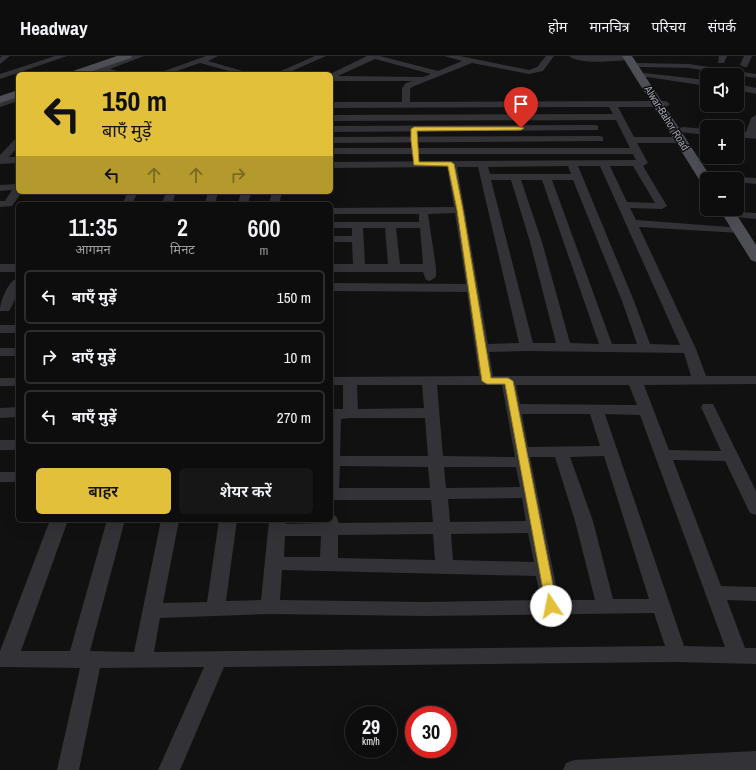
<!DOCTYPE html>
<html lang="hi">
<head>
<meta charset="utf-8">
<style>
	:root { --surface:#0d0d0e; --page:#161617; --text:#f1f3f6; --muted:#9a9c9e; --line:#2d2d2e; --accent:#e2c039 }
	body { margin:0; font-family:"Archivo Narrow","Noto Sans Devanagari",sans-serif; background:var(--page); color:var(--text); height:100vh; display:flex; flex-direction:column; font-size:15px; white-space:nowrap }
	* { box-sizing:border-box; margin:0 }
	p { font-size:13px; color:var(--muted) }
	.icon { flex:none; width:22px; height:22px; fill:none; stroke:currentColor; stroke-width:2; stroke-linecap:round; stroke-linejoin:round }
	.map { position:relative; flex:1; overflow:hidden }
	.panel { position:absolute; left:16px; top:146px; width:317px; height:320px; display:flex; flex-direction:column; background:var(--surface); border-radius:6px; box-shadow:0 4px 16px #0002,0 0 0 1px var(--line) }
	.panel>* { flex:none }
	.banner { position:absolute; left:16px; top:16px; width:317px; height:122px; border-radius:6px; box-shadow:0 4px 16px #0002,0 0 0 1px var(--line); background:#e2c039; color:#111; overflow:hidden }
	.controls { position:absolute; left:700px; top:12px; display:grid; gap:8px }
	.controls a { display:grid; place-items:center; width:44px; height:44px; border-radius:6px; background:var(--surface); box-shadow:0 4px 16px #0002,0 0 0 1px var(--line); font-size:20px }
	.speed { position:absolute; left:345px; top:650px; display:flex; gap:8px; font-size:20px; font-weight:700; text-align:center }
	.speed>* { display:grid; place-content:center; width:52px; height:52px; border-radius:50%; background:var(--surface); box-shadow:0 4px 16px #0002,0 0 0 1px var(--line); line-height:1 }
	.speed small { font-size:10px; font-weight:400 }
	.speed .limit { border:6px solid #d22; background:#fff; color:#111 }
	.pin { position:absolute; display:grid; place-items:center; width:34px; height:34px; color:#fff; margin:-41px -17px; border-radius:50% 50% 50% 0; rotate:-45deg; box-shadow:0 0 4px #0007 }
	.pin .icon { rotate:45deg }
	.me { position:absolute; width:44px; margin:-22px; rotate:349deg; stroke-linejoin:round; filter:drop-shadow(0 0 3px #0008) }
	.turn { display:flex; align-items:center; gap:14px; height:84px; padding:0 20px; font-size:18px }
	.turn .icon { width:52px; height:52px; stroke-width:2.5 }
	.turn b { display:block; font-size:28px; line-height:34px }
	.lanes { display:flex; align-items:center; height:38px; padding:0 20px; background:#0003; justify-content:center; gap:20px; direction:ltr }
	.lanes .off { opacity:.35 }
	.eta { display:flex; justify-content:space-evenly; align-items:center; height:68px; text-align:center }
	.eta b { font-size:24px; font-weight:600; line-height:28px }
	.primary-button { display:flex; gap:8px; margin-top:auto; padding:8px 20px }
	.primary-button a { flex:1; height:46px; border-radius:6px; background:var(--accent); color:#111; font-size:16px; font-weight:600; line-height:46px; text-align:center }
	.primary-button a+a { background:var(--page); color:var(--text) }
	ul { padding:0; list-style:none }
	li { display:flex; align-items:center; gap:12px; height:54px; margin:0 8px 6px; padding:0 12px; border:2px solid var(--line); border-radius:6px }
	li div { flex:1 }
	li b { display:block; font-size:15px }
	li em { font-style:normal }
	header { display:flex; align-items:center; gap:24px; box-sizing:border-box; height:56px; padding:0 20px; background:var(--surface); border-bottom:1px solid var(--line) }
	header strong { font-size:19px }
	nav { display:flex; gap:22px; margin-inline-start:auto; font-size:14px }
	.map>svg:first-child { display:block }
</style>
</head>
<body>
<header>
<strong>Headway</strong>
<nav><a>होम</a><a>मानचित्र</a><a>परिचय</a><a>संपर्क</a></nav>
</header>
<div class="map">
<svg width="756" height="714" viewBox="0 0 756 714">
	<rect width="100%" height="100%" fill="#111112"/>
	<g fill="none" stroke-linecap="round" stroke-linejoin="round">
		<path fill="#323237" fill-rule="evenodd" d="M2 0H10L0 8V2Z
			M55 0H67L0 23V18Z
			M132 0H144L110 13 128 18C119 18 109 15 101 16 94 16 88 18 81 18Z
			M206 0H218L208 5 253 18H240L200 7 168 18H156Z
			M315 0H326L285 18H274Z
			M367 0H380L438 15 462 5 444 0H460L529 14 537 11 546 0H554L543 15 529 18 472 7 412 31 410 33V46L666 45 670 48 666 51H618L634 81H681L686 84 681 87H637L648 107 643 110 667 150 662 153 630 152 636 164 743 172 745 174 743 176 739 177 639 171 696 293 706 320H756V328L644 329 669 394 721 395 701 351 703 348H713L756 435V459L750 457 748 453 725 405 673 404 721 530 756 531V545L727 544 745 592H756V608L677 606 224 611 180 714H158L204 611 100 612 79 714H57L80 612 0 611V595L50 464H68L21 595H70L107 464H125L90 595 134 596 161 464H179L163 547 207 546 219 464H237L226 545 261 544 269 464H287L286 468 321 467V464H331V458L336 460 339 467 433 466 431 444H331V353H343V329H331V321L479 320 467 236 331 235V227L466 228 455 157 428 158 436 212V221L430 225 426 224 423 216H331V208H353L352 186H331V180H352V172H331V166H419V158H331V152L454 151 447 111 331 112V106L636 104 633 98H331V92H630L616 64 331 65V59L613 58 609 51 331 52V46H402V32L406 27 413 25H331L330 18ZM375 3 431 18 423 21 338 20ZM568 110 571 118H490L488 111ZM578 110H600L680 289 650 288 634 245ZM610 110H633L655 147 627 146ZM457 111H478L519 287 488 288ZM491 124H511L530 186 556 287H533ZM521 124H542L599 288 570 287 542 186ZM552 124H573L622 245 637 288H612ZM363 172H385L388 208H365ZM396 172H420L423 208H400ZM527 295 684 297 691 320H493L489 296ZM357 329H422L424 352 358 353ZM437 329H502L515 401 443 400ZM516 329H629L637 349 520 348ZM522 358H590L600 390 528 391ZM605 358 640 359 725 591 684 590ZM350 362H425L428 400H340L341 363ZM604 400 649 543H613L593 465 570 401ZM530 401H555L575 465 595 544H559ZM340 410 428 411 430 432H339ZM444 411H516L520 431 446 432ZM522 442 526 465 450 466 448 443ZM528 477 534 506 453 504 451 478ZM433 478 435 504 338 502V479ZM285 480H321L320 501H284ZM282 514 536 520 541 544 425 546 280 544ZM654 557 665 590 154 596 160 562 270 558 425 560Z
			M569 0H629L632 2 628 4C614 5 579 9 569 0Z
			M719 0H727L724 7H718Z
			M744 0H752L747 11H744L740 9Z
			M637 7 689 8 756 18V22L689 12 640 11 636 9Z
			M644 17 707 24V30L647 21H644Z
			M737 28 756 32V38L737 34Z
			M18 39V45L0 51V45Z
			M756 59V83L737 81V75L746 76 751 62Z
			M595 69 598 70V74L331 76V70Z
			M683 71 707 73V79L680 76V72Z
			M600 80 603 81V85L331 87V81Z
			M18 82V91L9 101H18V107L0 108V99L15 83Z
			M705 119 756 122V128L737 126V123L701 124 700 122 701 120Z
			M18 128V136H22L12 150 0 151V145H5L12 134 0 135V129Z
			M128 136H138L132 148H122Z
			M166 136H176L172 148H162Z
			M208 136H218L215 148H205Z
			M241 136H251L248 148H238Z
			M272 136H282L279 148H269Z
			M740 156 756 157V163L736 161 734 159Z
			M0 208H18V216H0Z
			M18 222C18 235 16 244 9 255H0C0 245 8 225 18 222Z
			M0 269H18V277H0Z
			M0 292H18V300H0Z
			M0 322H18V330H0Z
			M18 351V361L0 362V352Z
			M0 384H18V394H0Z
			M0 416H18V426H0Z
			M756 695V714H563L566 707 574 704Z"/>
		<path fill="#4e4f56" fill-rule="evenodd" d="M117 0H132L131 2 84 18H69L70 16Z
			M622 0H632L712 123H707V129L700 125Z
			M18 34V41L0 47V40Z
			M719 153H733L756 189V206L751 204Z"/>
	</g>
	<path fill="#e2c039" stroke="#937d25" d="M414 71H521L524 72 521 74 417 75 419 106H451L454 108 463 154 491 322H508L513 325 557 550 555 553H547L546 550 505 328H487L482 325 457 154 448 110 414 109 411 84V73Z"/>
	<g text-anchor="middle" stroke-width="3" stroke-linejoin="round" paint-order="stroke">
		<g font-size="11" fill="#a3a6b2" stroke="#0c0c0d">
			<text transform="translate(667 62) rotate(58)" y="4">Alwar-Bahor Road</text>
		</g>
	</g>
</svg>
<div class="controls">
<a><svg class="icon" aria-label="sound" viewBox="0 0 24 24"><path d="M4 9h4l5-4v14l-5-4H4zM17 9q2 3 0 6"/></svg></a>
<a>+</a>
<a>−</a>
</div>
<div class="speed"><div>29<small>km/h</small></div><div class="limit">30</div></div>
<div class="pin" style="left:521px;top:72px;background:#d93025"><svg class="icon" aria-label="arrive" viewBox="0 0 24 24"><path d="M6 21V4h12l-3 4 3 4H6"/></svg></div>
<svg class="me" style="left:551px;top:550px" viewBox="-20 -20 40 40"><circle r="19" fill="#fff"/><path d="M0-13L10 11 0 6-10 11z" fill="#e2c039"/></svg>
<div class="banner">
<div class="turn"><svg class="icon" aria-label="left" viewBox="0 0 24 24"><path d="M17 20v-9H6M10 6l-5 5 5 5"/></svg><div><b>150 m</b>बाएँ मुड़ें</div></div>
<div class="lanes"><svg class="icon" aria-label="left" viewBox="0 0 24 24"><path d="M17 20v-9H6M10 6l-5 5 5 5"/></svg><svg class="icon off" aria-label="ahead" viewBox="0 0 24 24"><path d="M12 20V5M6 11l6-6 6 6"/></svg><svg class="icon off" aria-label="ahead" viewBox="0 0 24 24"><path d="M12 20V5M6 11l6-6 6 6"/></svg><svg class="icon off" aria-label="right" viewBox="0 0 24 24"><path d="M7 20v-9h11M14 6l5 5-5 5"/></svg></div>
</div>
<section class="panel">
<div class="eta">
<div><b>11:35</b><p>आगमन</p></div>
<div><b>2</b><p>मिनट</p></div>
<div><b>600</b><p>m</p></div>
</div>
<ul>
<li><svg class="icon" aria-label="left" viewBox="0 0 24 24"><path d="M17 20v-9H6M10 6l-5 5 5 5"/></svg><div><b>बाएँ मुड़ें</b></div><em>150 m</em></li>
<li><svg class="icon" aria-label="right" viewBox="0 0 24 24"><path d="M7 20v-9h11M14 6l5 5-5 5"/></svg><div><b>दाएँ मुड़ें</b></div><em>10 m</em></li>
<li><svg class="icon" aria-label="left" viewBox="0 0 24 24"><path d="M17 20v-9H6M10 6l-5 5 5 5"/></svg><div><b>बाएँ मुड़ें</b></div><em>270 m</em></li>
</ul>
<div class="primary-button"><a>बाहर</a><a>शेयर करें</a></div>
</section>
</div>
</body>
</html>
